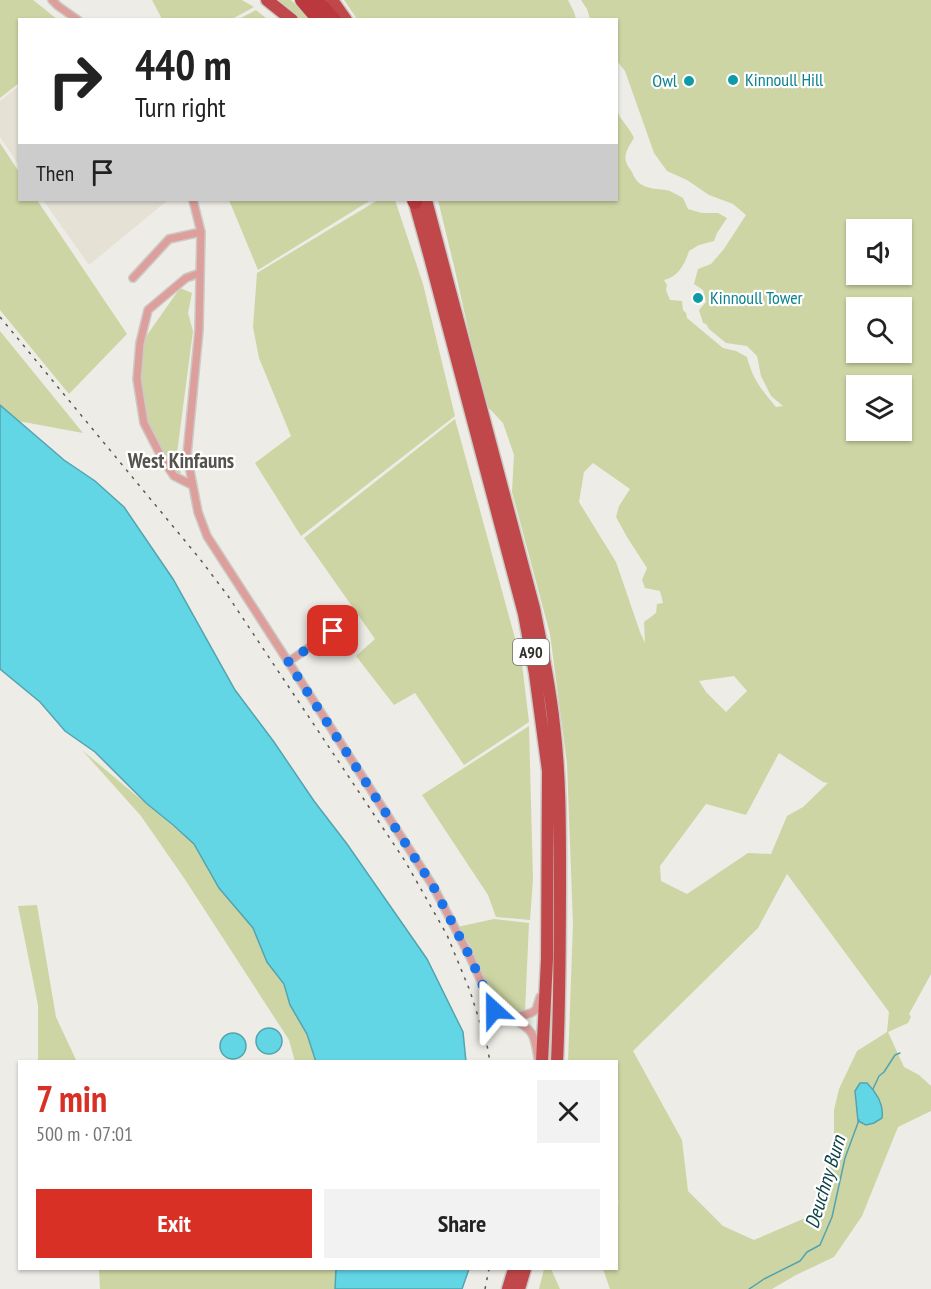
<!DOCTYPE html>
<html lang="en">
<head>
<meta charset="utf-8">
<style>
	:root { --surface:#fff; --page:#f2f2f2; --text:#222; --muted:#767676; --accent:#d93025 }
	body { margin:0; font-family:"PT Sans Narrow",sans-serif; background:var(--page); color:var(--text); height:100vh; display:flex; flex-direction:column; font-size:22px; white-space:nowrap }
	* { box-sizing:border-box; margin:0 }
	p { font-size:20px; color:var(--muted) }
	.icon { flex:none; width:33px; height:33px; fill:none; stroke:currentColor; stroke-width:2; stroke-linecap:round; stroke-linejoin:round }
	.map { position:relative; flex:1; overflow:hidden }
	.panel { position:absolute; left:18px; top:1060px; width:600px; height:210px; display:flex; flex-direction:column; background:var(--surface); border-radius:0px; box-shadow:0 2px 4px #0004 }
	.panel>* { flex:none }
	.guide { position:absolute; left:18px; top:18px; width:600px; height:183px; border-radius:0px; box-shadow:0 2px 4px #0004; background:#fff; color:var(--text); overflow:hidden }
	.controls { position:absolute; left:846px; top:219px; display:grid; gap:12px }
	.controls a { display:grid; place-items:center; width:66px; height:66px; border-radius:0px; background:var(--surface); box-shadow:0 2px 4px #0004; font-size:30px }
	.pin { position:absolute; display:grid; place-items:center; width:51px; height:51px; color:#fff; margin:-26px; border-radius:12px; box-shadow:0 3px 9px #0006 }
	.me { position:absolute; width:66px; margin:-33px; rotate:336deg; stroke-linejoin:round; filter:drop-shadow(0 0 4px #0008) }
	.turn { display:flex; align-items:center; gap:21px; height:126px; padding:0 18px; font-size:27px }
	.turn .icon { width:78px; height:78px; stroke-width:2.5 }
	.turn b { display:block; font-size:42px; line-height:51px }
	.then { display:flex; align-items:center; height:57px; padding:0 18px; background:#0003; gap:12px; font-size:22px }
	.round { display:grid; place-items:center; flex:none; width:63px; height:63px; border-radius:0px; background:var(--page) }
	.head { display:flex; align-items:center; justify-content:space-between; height:102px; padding:0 18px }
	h1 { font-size:36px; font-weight:700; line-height:45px; color:var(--accent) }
	.primary-button { display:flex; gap:12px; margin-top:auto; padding:12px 18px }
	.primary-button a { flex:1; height:69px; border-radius:0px; background:var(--accent); color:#fff; font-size:24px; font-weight:700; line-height:69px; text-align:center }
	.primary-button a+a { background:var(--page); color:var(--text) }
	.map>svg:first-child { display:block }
</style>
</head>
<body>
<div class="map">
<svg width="931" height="1289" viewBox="0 0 931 1289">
	<rect width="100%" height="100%" fill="#eeece6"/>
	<path fill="#e5e1d5" d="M19 86V165L0 137V101Z
		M43 200H168L89 265Z"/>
	<path fill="#ced5a4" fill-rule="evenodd" d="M0 0H33L57 19 20 20 19 83 0 98Z
		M152 0H242L254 7 232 19H162Z
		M270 0H291L310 19H296Z
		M344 0H568L574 12 576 19H357Z
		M581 0H931V974L909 1014 911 1017 908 1023 888 1032 904 1067 919 1075 931 1086V1111L898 1127 862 1216 834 1257 796 1275 772 1289H610L603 1269H616V1203L619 1202 616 1196V1062H568L573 924 567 764 550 634 512 492 514 455 503 423 485 404 454 266 438 200H616L617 111C621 121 630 128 634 138 627 149 621 158 630 169 633 173 634 178 638 182 646 190 659 188 670 191 674 193 679 196 683 198L688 209 702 213H718L727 218 717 233 714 241 699 245 689 251C685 264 678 277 664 280L667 285 666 290 670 300 682 301 683 310 686 313 687 318 723 348 736 351 747 357C753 380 761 389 776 407L783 406 771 396 761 376 757 356 747 346 726 343 709 329 706 324 703 323 699 310 706 302 703 290 694 284 698 269 711 264 724 249 746 215 733 204 709 195 687 180 667 171 654 153 625 71 617 61 616 20 590 19 587 9ZM856 230H902V274H856ZM856 308H902V352H856ZM856 386H902V430H856ZM593 463 630 489 619 506 616 517 627 537 647 568 642 580 645 588 660 591 663 603 657 604 656 613 644 622 645 643 640 632 616 562 579 502 584 472ZM734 676 747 691 726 712 706 692 699 681ZM779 753 823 782 828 783 803 807 787 816 771 854 748 853 687 894 661 881 660 866 706 804 746 815ZM787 874 889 1012 887 1032 857 1051 839 1089 834 1110V1143L823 1186 810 1216 754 1240 723 1226 688 1191 682 1140 633 1051 758 928Z
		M256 10 267 19H239Z
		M0 143 19 172 20 200H37L127 334 69 394 0 310Z
		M229 200H371L258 270Z
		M378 200H395L423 284 455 416 301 536 255 463 291 436 259 358 253 327 257 273Z
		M180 288 192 293 188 313 193 331 176 461 181 473 177 474 155 441 146 418 141 377 145 338Z
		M0 331 83 433 18 421 0 405Z
		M455 419 522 664 529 722 464 765 415 693 394 705 356 656 375 639 304 538Z
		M529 726 533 879 530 920 496 917 488 895 422 795Z
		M82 750 194 844 219 888 253 924 267 962 284 984 290 1005 307 1034 316 1062H295L289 1040 184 878 141 816Z
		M37 905 56 1017 77 1062H38V1005L18 906Z
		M494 919 529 923 525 1012 498 1010 469 944 457 927Z
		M99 1269H351L345 1289H100Z
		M544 1269H551L560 1289H539Z"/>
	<path fill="#63d6e6" stroke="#53a4ae" stroke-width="1.5" d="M0 405 64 460 95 481 124 507 173 579 235 690 274 742 314 801 347 844 427 959 463 1032 466 1062H316L307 1034 290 1005 284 984 267 962 253 928 219 888 194 844 173 825 146 803 95 752 65 731 40 702 0 669Z
		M256 1041a13 13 0 1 1 26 0a13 13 0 1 1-26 0Z
		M220 1046a13 13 0 1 1 26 0a13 13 0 1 1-26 0Z
		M860 1083H867C876 1092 884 1105 882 1118L874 1123 866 1125 858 1121 855 1091Z
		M336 1269H469L462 1289H335Z"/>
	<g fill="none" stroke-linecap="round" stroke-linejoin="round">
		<path stroke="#53a4ae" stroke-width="1.5" d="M873 1089 879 1076 884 1072 895 1055 900 1053
			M749 1289 764 1279 800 1261 807 1252 820 1245 832 1217 845 1158 859 1120"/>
		<defs>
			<path id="minor" d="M52 0 58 6 78 20
				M193 200 201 232 199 330 187 455 198 512 207 536 433 886 470 957 494 1010 501 1016 512 1018 531 1013 536 1010 540 997
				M133 278 169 239 201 232
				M192 485 174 476 163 460 144 423 137 379 140 343 148 310 186 278 200 273
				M288 662 333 631
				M512 1018C534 1031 534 1033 538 1058"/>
			<path id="trunk" d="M267 0 292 20
				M332 0 346 20
				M414 200 429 254 524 614 535 674 548 771 547 959 542 1062
				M426 200 534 608C542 647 550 686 554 725 560 773 560 822 560 871 560 935 560 998 557 1062
				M508 1289 514 1269
				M519 1289 525 1269"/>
			<path id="motorway" d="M302 0 319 20
				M316 0 334 20
				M414 200 415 202"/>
		</defs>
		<use href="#minor" stroke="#cccac5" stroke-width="10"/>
		<use href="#trunk" stroke="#cccac5" stroke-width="15"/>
		<use href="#motorway" stroke="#cccac5" stroke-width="16"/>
		<use href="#minor" stroke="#dd9f9b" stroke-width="7"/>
		<use href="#trunk" stroke="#c0484b" stroke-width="12"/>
		<use href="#motorway" stroke="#bb393e" stroke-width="14"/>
		<path stroke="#585854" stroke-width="1.5" stroke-dasharray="3 6" stroke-linecap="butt" d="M0 317 200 559 228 596 405 861 447 935 470 991 487 1045 490 1062
			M485 1289 489 1269"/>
	</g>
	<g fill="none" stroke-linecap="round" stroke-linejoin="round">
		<path stroke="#1a73e8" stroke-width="10" stroke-dasharray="0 18" d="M333 631 288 662 433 886 470 957 494 1010"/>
	</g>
	<g fill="#0f9aa8" stroke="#fff" stroke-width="2">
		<circle cx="733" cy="80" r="6"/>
		<circle cx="689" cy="81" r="6"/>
		<circle cx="698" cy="298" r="6"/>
	</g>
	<g text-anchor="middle" stroke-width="4.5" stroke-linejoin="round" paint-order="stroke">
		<rect fill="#fff" stroke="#6d6d6b" stroke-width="1.5" x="513" y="639" width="36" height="26" rx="4.5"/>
		<g font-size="16" font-weight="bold" fill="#2f2f2c">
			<text x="531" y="658">A90</text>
		</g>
		<g font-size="18" fill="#0d838f" stroke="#fff" text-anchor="start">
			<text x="745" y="86">Kinnoull Hill</text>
			<text x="677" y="87" text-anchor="end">Owl</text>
			<text x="710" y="304">Kinnoull Tower</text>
		</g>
		<g font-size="20" font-style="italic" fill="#0d434a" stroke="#fff">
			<text transform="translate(825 1182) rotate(-73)" y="7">Deuchny Burn</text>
		</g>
		<g font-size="21" font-weight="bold" fill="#54534e" stroke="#fff">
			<text x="181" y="468">West Kinfauns</text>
		</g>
	</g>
</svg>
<div class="controls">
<a><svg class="icon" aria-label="sound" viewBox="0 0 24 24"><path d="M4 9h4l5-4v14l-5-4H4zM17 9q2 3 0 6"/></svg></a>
<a><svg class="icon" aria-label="search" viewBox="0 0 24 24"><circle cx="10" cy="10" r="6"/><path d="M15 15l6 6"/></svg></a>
<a><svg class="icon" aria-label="layers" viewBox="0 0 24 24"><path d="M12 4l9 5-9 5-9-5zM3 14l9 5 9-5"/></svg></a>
</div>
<div class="pin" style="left:333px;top:631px;background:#d93025"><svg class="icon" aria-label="arrive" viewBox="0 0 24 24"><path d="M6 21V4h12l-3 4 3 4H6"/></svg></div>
<svg class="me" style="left:494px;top:1010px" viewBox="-20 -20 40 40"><path d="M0-17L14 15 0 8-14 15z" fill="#1a73e8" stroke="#fff" stroke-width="4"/></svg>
<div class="guide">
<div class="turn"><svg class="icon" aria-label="right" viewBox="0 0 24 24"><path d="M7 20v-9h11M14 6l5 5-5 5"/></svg><div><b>440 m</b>Turn right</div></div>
<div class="then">Then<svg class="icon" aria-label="arrive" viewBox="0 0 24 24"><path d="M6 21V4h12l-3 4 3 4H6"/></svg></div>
</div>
<section class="panel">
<div class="head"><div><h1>7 min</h1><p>500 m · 07:01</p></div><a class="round"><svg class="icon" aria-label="close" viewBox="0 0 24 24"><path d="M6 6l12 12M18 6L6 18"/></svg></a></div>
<div class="primary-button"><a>Exit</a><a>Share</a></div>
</section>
</div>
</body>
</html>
